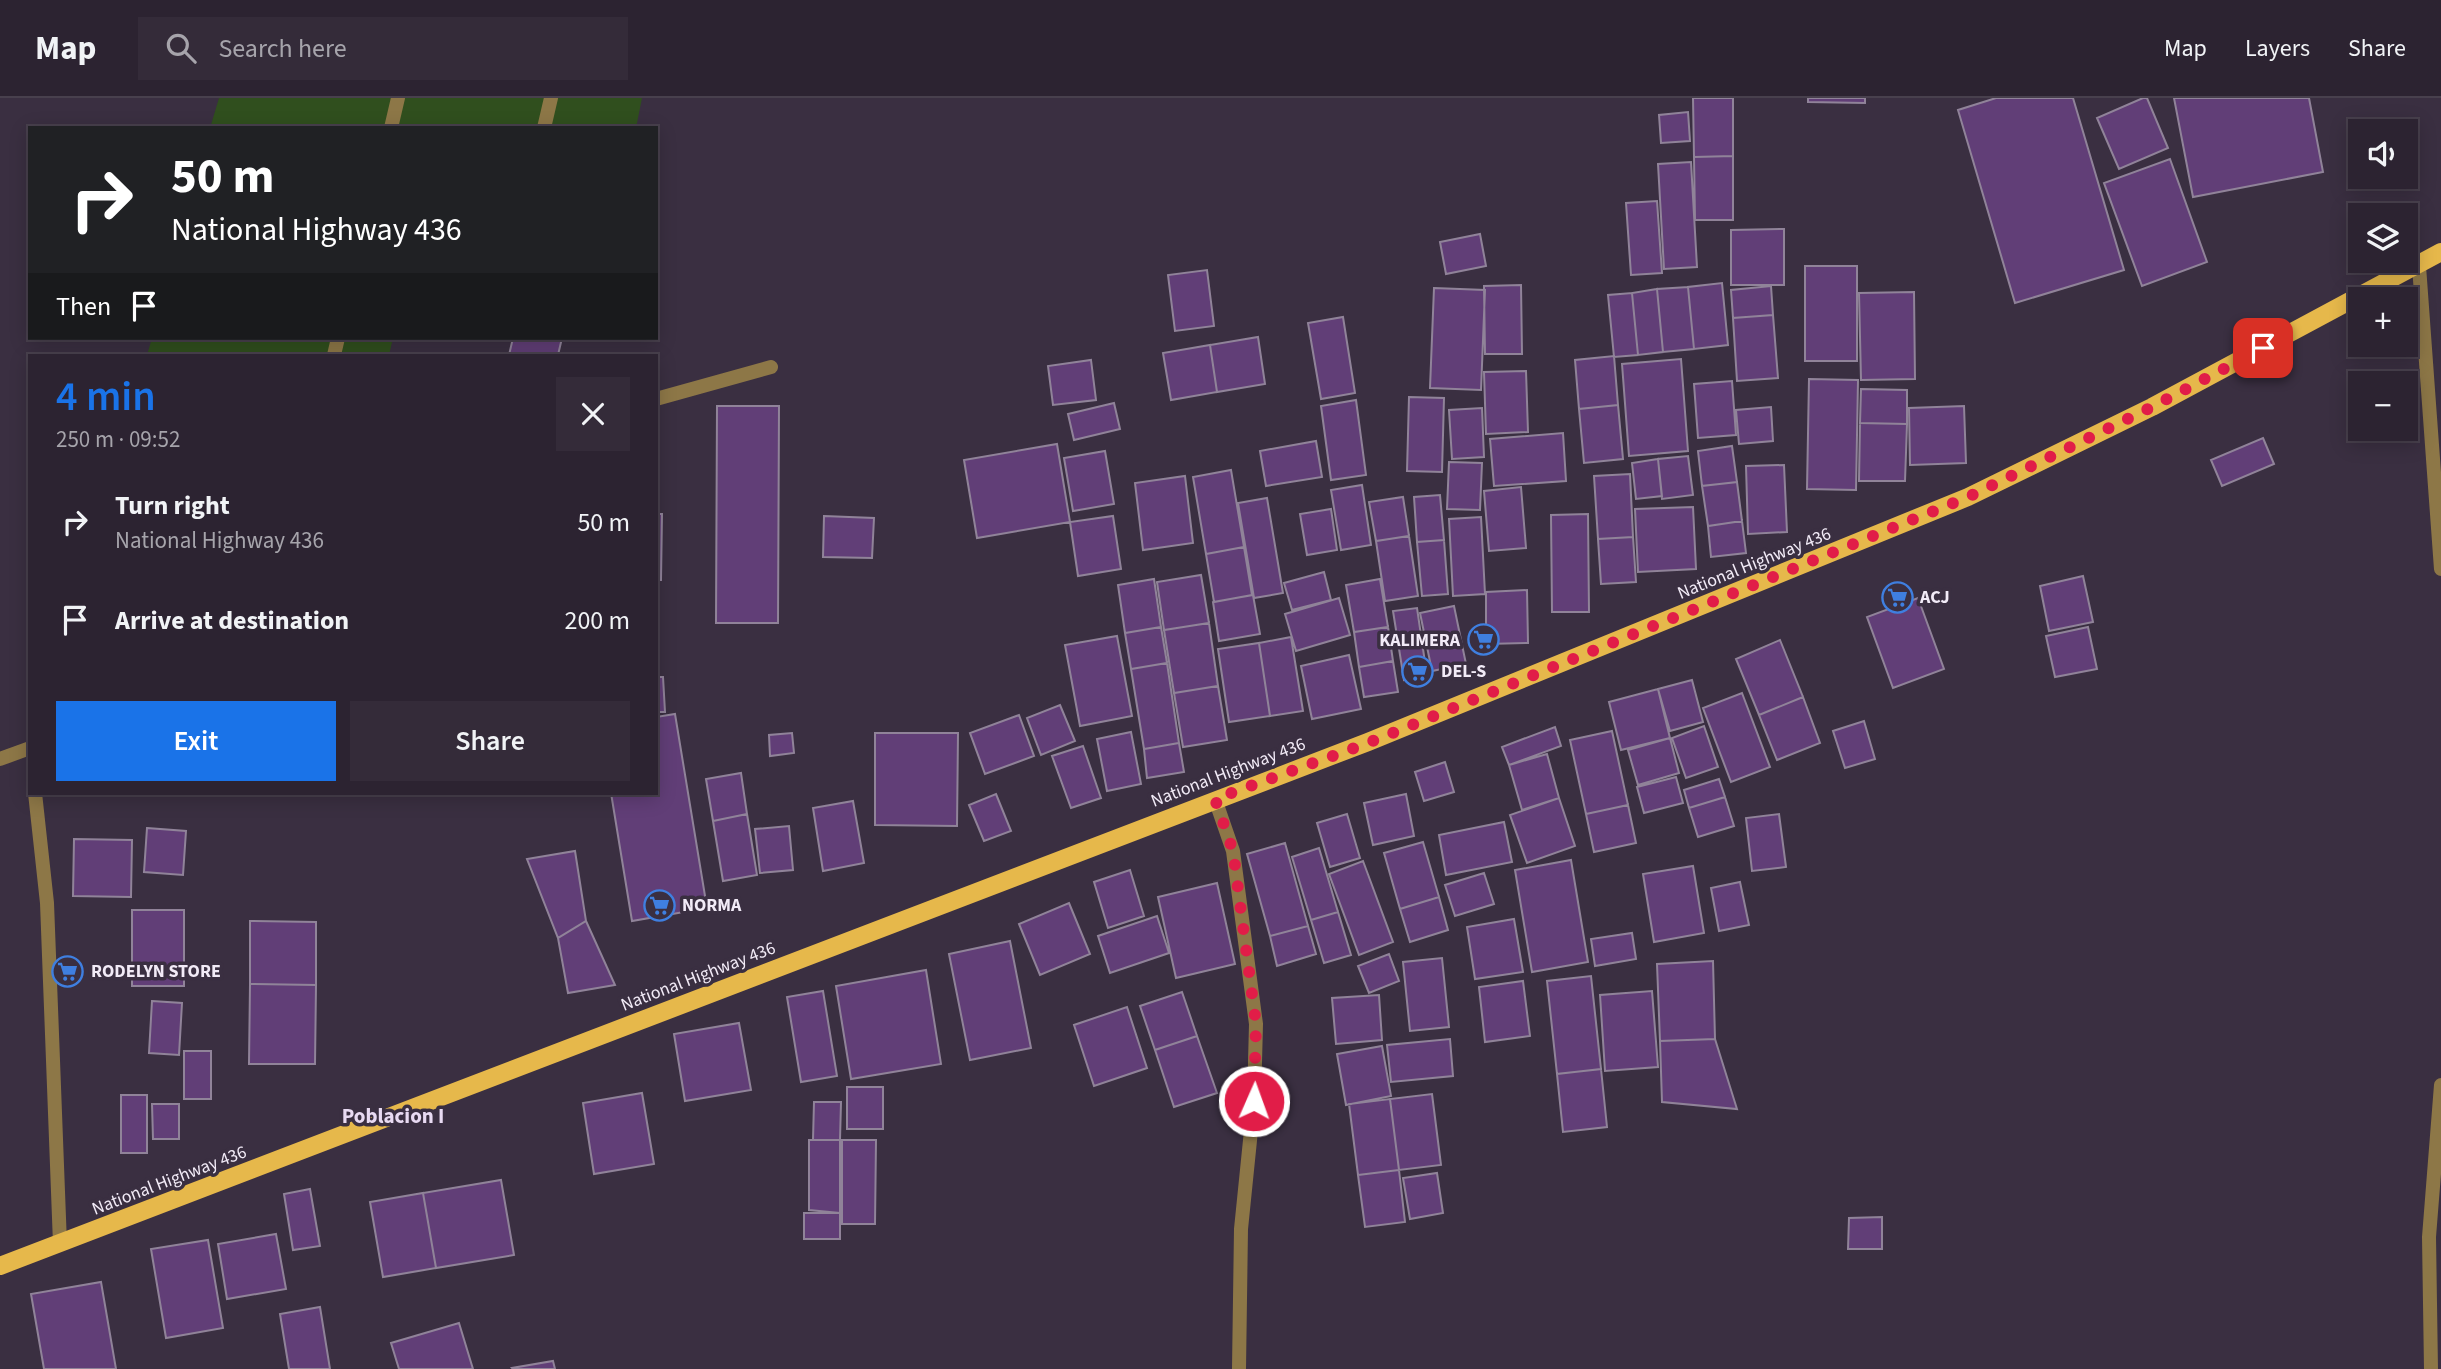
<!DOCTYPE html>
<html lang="en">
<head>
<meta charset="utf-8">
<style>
	:root { --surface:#2c2331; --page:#342b39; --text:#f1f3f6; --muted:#a6a4ab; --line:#48404d; --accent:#1a73e8 }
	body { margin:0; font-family:"Source Sans 3",sans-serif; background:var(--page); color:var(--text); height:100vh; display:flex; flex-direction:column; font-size:26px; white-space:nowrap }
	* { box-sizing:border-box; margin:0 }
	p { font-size:23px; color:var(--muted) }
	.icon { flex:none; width:38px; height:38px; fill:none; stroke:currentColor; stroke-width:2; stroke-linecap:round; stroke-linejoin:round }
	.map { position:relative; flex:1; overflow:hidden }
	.panel { position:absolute; left:28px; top:256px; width:630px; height:441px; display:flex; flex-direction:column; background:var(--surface); border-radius:0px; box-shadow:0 4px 18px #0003,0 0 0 2px var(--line) }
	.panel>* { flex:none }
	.banner { position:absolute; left:28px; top:28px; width:630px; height:214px; border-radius:0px; box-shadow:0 4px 18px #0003,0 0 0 2px var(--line); background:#202124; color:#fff; overflow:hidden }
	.controls { position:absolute; left:2348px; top:21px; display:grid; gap:14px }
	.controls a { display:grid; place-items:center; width:70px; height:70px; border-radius:0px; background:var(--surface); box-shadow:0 4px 18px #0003,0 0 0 2px var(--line); font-size:35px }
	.pin { position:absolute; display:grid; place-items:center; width:60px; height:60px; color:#fff; margin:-30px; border-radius:14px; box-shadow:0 4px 10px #0006 }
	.me { position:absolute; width:77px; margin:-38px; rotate:2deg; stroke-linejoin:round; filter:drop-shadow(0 0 5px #0008) }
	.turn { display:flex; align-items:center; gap:24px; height:147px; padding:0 28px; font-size:32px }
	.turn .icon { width:91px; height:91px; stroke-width:2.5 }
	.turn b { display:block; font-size:49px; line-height:60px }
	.then { display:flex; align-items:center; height:66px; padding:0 28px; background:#0003; gap:14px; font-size:26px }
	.round { display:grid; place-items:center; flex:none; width:74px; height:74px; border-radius:0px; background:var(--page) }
	.head { display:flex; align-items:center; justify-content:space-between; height:119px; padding:0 28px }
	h1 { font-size:42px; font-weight:600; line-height:52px; color:var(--accent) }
	.button { display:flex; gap:14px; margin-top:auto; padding:14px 28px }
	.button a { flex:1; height:80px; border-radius:0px; background:var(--accent); color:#fff; font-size:28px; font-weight:600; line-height:80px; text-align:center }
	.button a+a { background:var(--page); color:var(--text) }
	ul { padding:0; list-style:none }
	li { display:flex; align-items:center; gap:21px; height:98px; padding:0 28px }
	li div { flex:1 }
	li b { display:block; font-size:26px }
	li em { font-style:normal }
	header { display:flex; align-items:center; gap:42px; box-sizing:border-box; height:98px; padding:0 35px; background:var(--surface); border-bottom:2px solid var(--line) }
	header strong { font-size:33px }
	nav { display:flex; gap:38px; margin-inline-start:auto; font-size:24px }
	.search { width:490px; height:63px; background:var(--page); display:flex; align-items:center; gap:18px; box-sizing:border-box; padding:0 24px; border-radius:0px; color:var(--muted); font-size:26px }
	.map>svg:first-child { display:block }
</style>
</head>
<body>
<header>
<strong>Map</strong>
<div class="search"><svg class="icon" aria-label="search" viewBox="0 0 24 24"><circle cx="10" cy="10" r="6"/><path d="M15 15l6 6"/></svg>Search here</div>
<nav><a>Map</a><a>Layers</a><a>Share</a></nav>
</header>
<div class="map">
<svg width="2441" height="1271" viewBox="0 0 2441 1271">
	<rect width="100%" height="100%" fill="#3a2f41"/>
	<path fill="#304f1e" d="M219 0H642L636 30H210Z
		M152 240H393L389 257H147Z"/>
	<path fill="#613e77" stroke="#908399" stroke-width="2" d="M1693 0H1733V58L1694 59Z
		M1808 0H1865V5L1808 4Z
		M1996 0H2073L2124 172 2015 205 1958 12Z
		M2143 0H2147L2168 50 2119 71 2097 20Z
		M2174 0H2309L2323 74 2193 99Z
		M1688 14 1690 43 1661 45 1659 17Z
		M1733 58V122H1695L1694 59Z
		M2170 61 2207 164 2142 188 2104 85Z
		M1691 64 1697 169 1664 171 1658 66Z
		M1657 103 1662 175 1631 177 1626 105Z
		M1784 131V187H1731V132Z
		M1480 136 1486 168 1446 176 1440 144Z
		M1805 168H1857V263H1805Z
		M1207 172 1214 228 1175 233 1168 177Z
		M1722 185 1728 247 1694 251 1688 189Z
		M1521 187 1522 256H1485L1484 188Z
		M1771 188 1773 217 1733 220 1731 192Z
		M1688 189 1694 251 1663 254 1657 191Z
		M1434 190 1485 192 1481 292 1430 290Z
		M1657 191 1663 254 1638 257 1632 195Z
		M1914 194 1915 281 1861 282 1859 195Z
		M1632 195 1638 257 1614 259 1608 197Z
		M1773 217 1778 280 1737 283 1733 220Z
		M1343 219 1355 295 1321 301 1308 225Z
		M1258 239 1265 286 1217 294 1210 247Z
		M513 240H562L558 257H509Z
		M1210 247 1217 294 1171 302 1163 255Z
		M1614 258 1618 307 1579 311 1575 262Z
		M1681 261 1688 353 1629 358 1622 266Z
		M1091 262 1096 302 1053 307 1048 268Z
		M1526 273 1528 334 1486 336 1484 274Z
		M1809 281 1858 282 1856 392 1807 391Z
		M1732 283 1736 337 1698 340 1694 286Z
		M1861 291 1907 292V326L1860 325Z
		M1409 299 1444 300 1442 374 1407 373Z
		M1356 302 1366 377 1331 382 1321 308Z
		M1114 305 1120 331 1074 342 1068 316Z
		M1618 307 1623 361 1584 365 1579 311Z
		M717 308H779L778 525H716Z
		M1964 308 1966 365 1910 367 1909 310Z
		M1771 309 1773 343 1739 346 1736 312Z
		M1482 310 1484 359 1452 361 1449 312Z
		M1860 325 1907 326 1905 383H1859Z
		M1563 335 1566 383 1494 388 1490 341Z
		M2263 340 2274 366 2222 388 2211 362Z
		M1316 343 1322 379 1266 388 1260 353Z
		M1057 346 1070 424 977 440 964 362Z
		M1732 348 1737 384 1702 388 1698 353Z
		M1105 353 1114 406 1073 413 1064 360Z
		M1688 358 1693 397 1662 401 1658 361Z
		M1658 361 1662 398 1636 401 1632 365Z
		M1449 364 1482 365 1480 412 1447 411Z
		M1784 367 1787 434 1748 436 1746 368Z
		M1231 372 1244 449 1206 456 1193 379Z
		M1630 376 1633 439 1598 441 1594 378Z
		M1185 378 1193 445 1143 452 1135 385Z
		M1737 384 1742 423 1708 428 1702 388Z
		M1362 387 1371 447 1341 452 1331 392Z
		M1521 389 1526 450 1489 453 1484 393Z
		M1440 397 1444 442 1417 444 1414 399Z
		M1403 399 1409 438 1376 443 1369 404Z
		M1267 400 1283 495 1254 500 1238 405Z
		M1693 409 1696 471 1638 474 1635 411Z
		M1331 411 1337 452 1307 457 1300 416Z
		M656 416H662L661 482H656Z
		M1588 416 1589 514H1552L1551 417Z
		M824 418 874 420 872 460 823 459Z
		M1113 418 1121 471 1078 478 1070 424Z
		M1481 419 1485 496 1453 498 1449 421Z
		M1742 423 1746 455 1711 459 1708 428Z
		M1409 438 1418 498 1385 503 1376 443Z
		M1633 439 1636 484 1601 486 1598 441Z
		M1444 442 1448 496 1422 498 1417 444Z
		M1244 449 1252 497 1214 504 1206 456Z
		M1324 474 1331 502 1292 512 1284 485Z
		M1201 477 1209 525 1164 532 1157 484Z
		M2083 478 2093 524 2049 533 2040 488Z
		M1154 481 1161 529 1125 535 1118 487Z
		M1380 481 1388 529 1354 534 1346 487Z
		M1527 492 1528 545 1486 546V494Z
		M1253 497 1260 536 1219 543 1213 504Z
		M1339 500 1350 537 1296 553 1285 516Z
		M1918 500 1944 571 1893 590 1867 519Z
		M1454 508 1466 566 1432 573 1420 515Z
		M1417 510 1427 578 1404 582 1393 513Z
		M1209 525 1218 588 1174 595 1164 532Z
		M1161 529 1167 565 1131 571 1125 535Z
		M1388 529 1393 563 1359 569 1354 534Z
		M2088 529 2097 571 2055 579 2046 538Z
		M1117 538 1132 618 1080 628 1065 547Z
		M1291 539 1303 613 1270 618 1259 545Z
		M1780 542 1803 599 1759 617 1736 561Z
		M1259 545 1270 618 1229 624 1218 551Z
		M1349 557 1361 611 1312 621 1301 568Z
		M1393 563 1398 594 1364 599 1359 569Z
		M1167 565 1179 645 1144 651 1131 571Z
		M656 579H663L665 614H656Z
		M1692 582 1703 624 1670 633 1658 591Z
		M1218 588 1227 642 1183 649 1174 595Z
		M1658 591 1670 640 1621 652 1609 604Z
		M1742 595 1770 669 1731 684 1703 610Z
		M1803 599 1820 645 1777 662 1759 617Z
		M1060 607 1075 643 1041 657 1027 620Z
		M675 616 707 810 632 823 611 695H656V619Z
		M1019 617 1034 658 985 676 970 635Z
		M1864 623 1875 661 1845 670 1833 633Z
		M1704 628 1718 669 1686 680 1672 640Z
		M1555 629 1561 648 1509 667 1502 649Z
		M1612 633 1628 707 1586 716 1570 642Z
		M1131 634 1141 686 1107 693 1097 641Z
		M792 635 794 655 770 658 769 637Z
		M875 635H958L957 728 875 727Z
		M1670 640 1679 675 1638 687 1628 652Z
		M1179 645 1184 674 1147 680 1144 651Z
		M1083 648 1101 700 1071 710 1052 658Z
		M1547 656 1559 700 1522 712 1509 667Z
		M1445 664 1454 694 1424 703 1415 674Z
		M741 675 747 716 713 723 706 681Z
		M1676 679 1683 705 1644 715 1637 689Z
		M1719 681 1725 699 1689 710 1684 692Z
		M996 696 1011 733 984 743 969 707Z
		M1406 696 1414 738 1373 747 1364 705Z
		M1725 699 1734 728 1698 739 1689 710Z
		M1559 700 1575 748 1527 765 1510 717Z
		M853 703 864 765 823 773 813 710Z
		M1628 707 1636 745 1594 754 1586 716Z
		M747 716 757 777 723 783 713 723Z
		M1347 716 1360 760 1330 769 1317 725Z
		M1779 716 1786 769 1752 773 1746 720Z
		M1504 724 1512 764 1446 777 1439 737Z
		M789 728 793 772 760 775 755 731Z
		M147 730 186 733 183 777 144 774Z
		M74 741 132 742 131 799 73 798Z
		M1423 744 1439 799 1400 811 1384 755Z
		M1285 745 1308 828 1270 838 1247 756Z
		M1319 750 1338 814 1311 822 1292 759Z
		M575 753 586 823 558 840 527 761Z
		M1571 762 1588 864 1532 874 1515 772Z
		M1363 763 1393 844 1359 857 1329 776Z
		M1693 768 1704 835 1654 844 1643 776Z
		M1130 772 1144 818 1108 830 1094 784Z
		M1484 775 1494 806 1455 818 1445 787Z
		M1740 784 1749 827 1719 833 1711 790Z
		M1217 785 1235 866 1176 880 1158 799Z
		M1439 799 1448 832 1410 844 1400 811Z
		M1069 805 1090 856 1040 877 1019 826Z
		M132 812H184V888H132Z
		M1338 814 1351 857 1324 865 1311 822Z
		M1157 818 1169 855 1110 875 1098 838Z
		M1514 821 1523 874 1475 881 1467 829Z
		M250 823 316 824V887L250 886Z
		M586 823 615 887 568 895 558 840Z
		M1308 828 1316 856 1277 868 1270 838Z
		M1632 835 1636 861 1595 868 1591 841Z
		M1010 843 1031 950 970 962 949 856Z
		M1389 856 1399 883 1369 895 1358 868Z
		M1442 860 1449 929 1410 933 1403 864Z
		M1713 863 1715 941 1660 943 1657 866Z
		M926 872 941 966 851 981 836 888Z
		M1591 878 1601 971 1557 976 1547 883Z
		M1523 883 1530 938 1485 944 1479 889Z
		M250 886 316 887 315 966H249Z
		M823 893 837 978 801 984 787 899Z
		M1652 893 1658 969 1605 973 1600 897Z
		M1182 894 1197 938 1155 952 1140 908Z
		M1379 897 1382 942 1336 946 1332 900Z
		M152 903 182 905 179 957 149 955Z
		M1127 909 1147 970 1094 988 1074 927Z
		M739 925 751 992 685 1003 674 936Z
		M1197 938 1217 995 1174 1009 1155 952Z
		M1450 941 1453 978 1391 984 1387 947Z
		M1715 941 1737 1011 1662 1004 1660 943Z
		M1382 948 1391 998 1346 1007 1337 956Z
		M184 953H211V1001H184Z
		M1601 971 1607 1029 1563 1034 1557 976Z
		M847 989H883V1031H847Z
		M642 995 654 1066 594 1076 583 1005Z
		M1432 996 1441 1067 1399 1072 1390 1001Z
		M121 997H147V1055H121Z
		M1390 1001 1399 1072 1358 1077 1349 1006Z
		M814 1004H841L840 1042H813Z
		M152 1006H179V1041H153Z
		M809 1042H840V1115L809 1112Z
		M842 1042H876L875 1126H842Z
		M1399 1072 1405 1124 1365 1129 1358 1077Z
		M1437 1075 1443 1115 1410 1121 1403 1080Z
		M501 1082 514 1157 436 1170 423 1095Z
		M310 1091 320 1148 293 1152 284 1096Z
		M423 1095 436 1170 383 1179 370 1104Z
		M804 1115H840V1141H804Z
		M1882 1119V1151H1848L1849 1120Z
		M276 1136 286 1191 227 1201 218 1146Z
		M208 1142 223 1230 166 1240 151 1151Z
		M101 1184 116 1271H44L31 1196Z
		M320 1209 330 1271H289L280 1216Z
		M459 1225 473 1271H399L391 1245Z
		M553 1263 555 1271H513L512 1270Z"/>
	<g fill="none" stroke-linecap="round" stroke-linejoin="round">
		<path stroke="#8d7747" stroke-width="14" d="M391 30 398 0
			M544 30 551 0
			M2419 168 2441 471
			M334 257 338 240
			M656 301 771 269
			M0 661 30 650
			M35 695 47 805 60 1146
			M1215 701 1233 753 1256 926 1254 1003 1241 1131 1239 1271
			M2431 1271 2429 1139 2441 987"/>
		<path stroke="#e6b84b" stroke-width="18" d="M0 1168 1368 644 1968 399 2152 309 2441 154"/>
	</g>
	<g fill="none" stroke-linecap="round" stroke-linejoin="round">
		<path stroke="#e11d48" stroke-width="12" stroke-dasharray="0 21.6" d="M1254 1003 1256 926 1233 753 1215 701 1368 645 1968 399 2152 309 2263 250"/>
	</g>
	<defs>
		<symbol id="supermarket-ring" viewBox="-11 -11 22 22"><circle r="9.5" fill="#3a2f41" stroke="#3f7fe0" stroke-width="1.5"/><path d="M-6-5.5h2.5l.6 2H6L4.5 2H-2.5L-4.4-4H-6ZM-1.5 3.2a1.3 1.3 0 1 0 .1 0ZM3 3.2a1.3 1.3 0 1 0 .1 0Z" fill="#3f7fe0"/></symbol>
	</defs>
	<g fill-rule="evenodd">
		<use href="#supermarket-ring" x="1880" y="482" width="35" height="35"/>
		<use href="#supermarket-ring" x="1466" y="524" width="35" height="35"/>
		<use href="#supermarket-ring" x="1400" y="556" width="35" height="35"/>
		<use href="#supermarket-ring" x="642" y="790" width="35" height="35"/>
		<use href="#supermarket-ring" x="50" y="856" width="35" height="35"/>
	</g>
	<g text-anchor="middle" stroke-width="7" stroke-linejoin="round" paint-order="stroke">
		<g font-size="18" fill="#f2ebf7" stroke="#3a2f41">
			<text transform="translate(1754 465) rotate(-22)" y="6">National Highway 436</text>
			<text transform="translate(1228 674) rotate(-21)" y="6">National Highway 436</text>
			<text transform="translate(698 878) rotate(-21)" y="6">National Highway 436</text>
			<text transform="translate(169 1082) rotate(-21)" y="6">National Highway 436</text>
		</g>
		<g font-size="18" font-weight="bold" fill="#f2ebf7" stroke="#3a2f41" text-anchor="start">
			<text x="1920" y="505">ACJ</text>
			<text x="1460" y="548" text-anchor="end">KALIMERA</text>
			<text x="1441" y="579">DEL-S</text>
			<text x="682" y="813">NORMA</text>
			<text x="91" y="879">RODELYN STORE</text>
		</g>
		<g font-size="21" font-weight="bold" fill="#e8daf2" stroke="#3a2f41">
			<text x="393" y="1025">Poblacion I</text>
		</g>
	</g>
</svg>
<div class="controls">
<a><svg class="icon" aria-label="sound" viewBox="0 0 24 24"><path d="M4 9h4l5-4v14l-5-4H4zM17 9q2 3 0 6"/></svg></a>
<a><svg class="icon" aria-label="layers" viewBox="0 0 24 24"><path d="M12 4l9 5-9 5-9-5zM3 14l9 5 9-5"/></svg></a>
<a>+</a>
<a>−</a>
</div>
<div class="pin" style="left:2263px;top:250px;background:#d93025"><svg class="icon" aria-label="arrive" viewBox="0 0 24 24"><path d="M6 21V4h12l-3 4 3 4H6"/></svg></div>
<svg class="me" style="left:1254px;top:1003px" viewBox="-20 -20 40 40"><circle r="17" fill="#e11d48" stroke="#fff" stroke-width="3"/><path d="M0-11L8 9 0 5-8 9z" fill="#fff"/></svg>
<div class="banner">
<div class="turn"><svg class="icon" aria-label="right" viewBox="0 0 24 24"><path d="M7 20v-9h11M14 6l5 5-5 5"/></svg><div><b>50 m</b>National Highway 436</div></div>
<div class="then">Then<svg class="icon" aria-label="arrive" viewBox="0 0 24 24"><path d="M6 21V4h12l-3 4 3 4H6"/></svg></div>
</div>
<section class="panel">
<div class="head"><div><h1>4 min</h1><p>250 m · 09:52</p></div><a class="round"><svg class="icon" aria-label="close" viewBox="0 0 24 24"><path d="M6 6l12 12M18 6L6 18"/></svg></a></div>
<ul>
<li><svg class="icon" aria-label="right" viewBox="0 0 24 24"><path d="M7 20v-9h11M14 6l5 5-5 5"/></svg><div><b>Turn right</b><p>National Highway 436</p></div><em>50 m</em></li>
<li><svg class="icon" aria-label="arrive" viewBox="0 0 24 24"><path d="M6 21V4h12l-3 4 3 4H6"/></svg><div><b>Arrive at destination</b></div><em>200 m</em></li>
</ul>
<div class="button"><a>Exit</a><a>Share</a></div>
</section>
</div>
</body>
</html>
